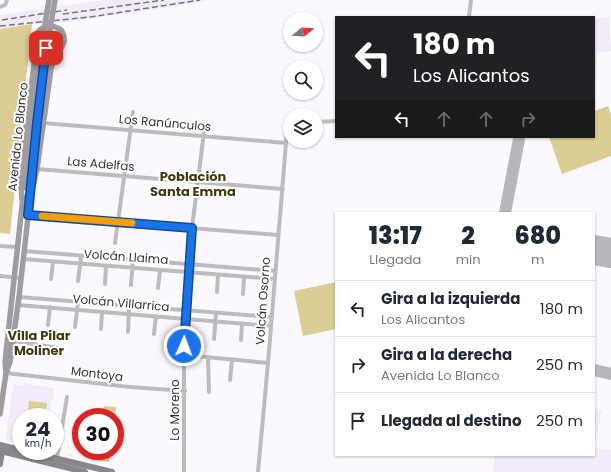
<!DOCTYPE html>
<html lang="es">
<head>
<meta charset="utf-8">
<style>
	:root { --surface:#fff; --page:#f6f6f7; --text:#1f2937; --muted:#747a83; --line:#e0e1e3 }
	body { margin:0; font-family:Poppins,sans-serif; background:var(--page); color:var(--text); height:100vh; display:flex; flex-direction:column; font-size:15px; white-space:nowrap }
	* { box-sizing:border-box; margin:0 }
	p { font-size:13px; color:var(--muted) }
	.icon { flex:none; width:22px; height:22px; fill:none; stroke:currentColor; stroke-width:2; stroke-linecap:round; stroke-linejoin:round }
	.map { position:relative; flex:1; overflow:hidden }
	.panel { position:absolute; left:335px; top:212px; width:260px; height:244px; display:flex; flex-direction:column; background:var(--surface); border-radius:0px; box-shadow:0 1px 3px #0004 }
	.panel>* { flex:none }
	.banner { position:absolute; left:335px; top:16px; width:260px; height:122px; border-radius:0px; box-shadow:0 1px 3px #0004; background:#202124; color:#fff; overflow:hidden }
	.needle { width:26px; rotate:72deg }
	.controls { position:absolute; left:283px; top:12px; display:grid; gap:8px }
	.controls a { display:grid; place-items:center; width:40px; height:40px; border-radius:50%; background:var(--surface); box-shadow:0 1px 3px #0004; font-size:20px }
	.speed { position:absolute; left:12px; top:408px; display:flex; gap:8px; font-size:20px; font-weight:700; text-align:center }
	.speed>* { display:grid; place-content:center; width:52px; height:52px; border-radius:50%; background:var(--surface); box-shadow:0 1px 3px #0004; line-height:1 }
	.speed small { font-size:10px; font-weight:400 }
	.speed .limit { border:6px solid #d22; background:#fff; color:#111 }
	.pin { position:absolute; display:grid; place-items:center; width:34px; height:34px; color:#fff; margin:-17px; border-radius:8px; box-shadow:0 2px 6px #0006 }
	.me { position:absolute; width:44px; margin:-22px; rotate:2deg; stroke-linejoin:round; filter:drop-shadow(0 0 3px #0008) }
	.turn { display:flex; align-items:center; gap:14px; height:84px; padding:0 12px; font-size:18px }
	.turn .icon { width:52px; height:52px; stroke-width:2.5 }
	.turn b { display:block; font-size:28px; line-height:34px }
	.lanes { display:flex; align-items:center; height:38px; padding:0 12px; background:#0003; justify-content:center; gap:20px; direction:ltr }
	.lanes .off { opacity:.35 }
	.eta { display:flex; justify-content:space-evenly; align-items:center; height:68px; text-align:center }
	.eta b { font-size:24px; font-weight:800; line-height:28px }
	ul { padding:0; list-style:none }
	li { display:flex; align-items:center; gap:12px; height:56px; padding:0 12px; border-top:1px solid var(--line) }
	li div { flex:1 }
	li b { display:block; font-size:15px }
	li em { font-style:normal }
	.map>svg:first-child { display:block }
</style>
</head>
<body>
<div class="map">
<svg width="611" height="472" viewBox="0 0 611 472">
	<rect width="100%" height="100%" fill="#fcf9fe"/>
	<path fill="#f2ebf9" d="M105 0H210L178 6 60 23 32 24 0 29V15Z
		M609 17 611 51 597 53 595 91 594 92V19Z
		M25 383 54 388 49 417H21V444L8 441 6 437 13 385 14 384 25 385Z
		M594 407 602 411 594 447 611 450V472H492L495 455H594Z"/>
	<path fill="#dbcd94" d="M32 24 10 234 0 233V29Z
		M608 106 611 115V156L562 174 549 137H594V111Z
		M336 282V329L303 336 294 291Z
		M29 401 47 403 46 413 28 411Z
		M104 406 116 407 115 418V417H102Z
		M98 451H111L109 462 96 460Z"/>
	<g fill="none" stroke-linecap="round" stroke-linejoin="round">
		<path stroke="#b9b6bb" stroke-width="12" d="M505 213 519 139
			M594 370 611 374"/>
		<path stroke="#b9b6bb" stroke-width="30" d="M594 250 611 253"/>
		<path stroke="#bdbbbe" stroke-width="4" d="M0 7 5 5 7 0
			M469 17 471 0
			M316 122 336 121
			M43 123 286 143
			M37 169 283 189
			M28 215 278 235
			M115 243 133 112
			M0 246 17 247
			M24 251 275 271
			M23 259 275 279
			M0 276 21 278
			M51 279 53 262
			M78 281 81 257
			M105 284 106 266
			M131 285 133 260
			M158 288 160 270
			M217 292 218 275
			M243 294 244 277
			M19 297 272 317
			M18 305 271 326
			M48 325 50 307
			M75 327 78 302
			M101 329 102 312
			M128 332 129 306
			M154 334 156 316
			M214 339 216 313
			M241 340 242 324
			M13 341 59 348
			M184 355 268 363
			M208 357 209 392
			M6 373 130 387 185 391
			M230 380 232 359
			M57 458 67 397
			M184 472V337L192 228 205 124
			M258 472 268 363 286 143 287 131 290 125"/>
		<path stroke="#9f9da1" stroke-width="5.5" d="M24 188 31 123
			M22 200C21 188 20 177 21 166 25 129 31 93 35 56 36 49 34 38 38 32 44 24 56 25 62 31 68 42 61 47 56 56 54 60 52 64 51 69L37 169 30 200
			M6 373 5 362 23 197
			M0 414 6 373 10 362 19 297 30 200 37 123"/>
		<path stroke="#89878c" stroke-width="6" d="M0 445 21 450
			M0 450 2 452 0 464
			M0 451 85 472
			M25 451 112 472"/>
		<path stroke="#767478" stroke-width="1.5" stroke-dasharray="6 3" stroke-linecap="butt" d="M63 14 164 0
			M2 20 67 10
			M0 26 90 17 200 0"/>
		<path stroke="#9f9da1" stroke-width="5.5" d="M31 123 38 65 49 0
			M37 123 43 69 55 0"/>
	</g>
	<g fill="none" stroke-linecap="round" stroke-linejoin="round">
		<defs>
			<path id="route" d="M46 48 37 123 28 215 192 228 184 346"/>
		</defs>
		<use href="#route" stroke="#114b97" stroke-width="10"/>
		<use href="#route" stroke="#1a73e8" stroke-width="7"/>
		<path stroke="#f59e0b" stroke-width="7" d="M42 216 132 223"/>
	</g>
	<g text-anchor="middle" stroke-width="4" stroke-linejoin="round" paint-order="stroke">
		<g font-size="12" fill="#353336" stroke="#fff">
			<text transform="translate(165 123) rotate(5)" y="4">Los Ranúnculos</text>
			<text transform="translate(18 137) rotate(-84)" y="4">Avenida Lo Blanco</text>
			<text transform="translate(101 164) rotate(5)" y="4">Las Adelfas</text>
			<text transform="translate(126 257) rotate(4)" y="4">Volcán Llaima</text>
			<text transform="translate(263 301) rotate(-86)" y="4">Volcán Osorno</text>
			<text transform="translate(121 303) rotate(5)" y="4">Volcán Villarrica</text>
			<text transform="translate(97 374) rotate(7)" y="4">Montoya</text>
			<text transform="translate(175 410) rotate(-90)" y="4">Lo Moreno</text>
		</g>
		<g font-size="13" font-weight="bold" fill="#433910" stroke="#fff">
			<text x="193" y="181">Población<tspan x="193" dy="15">Santa Emma</tspan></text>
			<text x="39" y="340">Villa Pilar<tspan x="39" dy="15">Moliner</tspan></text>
		</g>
	</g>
</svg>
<div class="controls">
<a><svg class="needle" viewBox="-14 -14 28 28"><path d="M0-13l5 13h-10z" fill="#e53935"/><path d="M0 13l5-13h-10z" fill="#747a83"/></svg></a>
<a><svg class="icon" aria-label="search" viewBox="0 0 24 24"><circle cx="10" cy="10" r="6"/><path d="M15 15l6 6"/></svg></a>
<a><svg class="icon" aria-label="layers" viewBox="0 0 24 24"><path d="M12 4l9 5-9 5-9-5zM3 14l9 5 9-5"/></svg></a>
</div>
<div class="speed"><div>24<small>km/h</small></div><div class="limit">30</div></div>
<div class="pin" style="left:46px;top:48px;background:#d93025"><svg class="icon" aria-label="arrive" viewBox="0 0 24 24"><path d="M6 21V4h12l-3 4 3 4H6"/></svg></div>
<svg class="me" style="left:184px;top:346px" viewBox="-20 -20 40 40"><circle r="17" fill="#1a73e8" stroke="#fff" stroke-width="3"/><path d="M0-11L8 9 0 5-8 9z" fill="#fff"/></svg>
<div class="banner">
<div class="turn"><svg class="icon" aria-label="left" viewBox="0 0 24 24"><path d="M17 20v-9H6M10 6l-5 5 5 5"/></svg><div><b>180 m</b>Los Alicantos</div></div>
<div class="lanes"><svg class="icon" aria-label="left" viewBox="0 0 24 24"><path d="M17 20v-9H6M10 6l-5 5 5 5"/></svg><svg class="icon off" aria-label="ahead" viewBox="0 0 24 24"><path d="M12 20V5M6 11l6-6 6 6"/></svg><svg class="icon off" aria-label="ahead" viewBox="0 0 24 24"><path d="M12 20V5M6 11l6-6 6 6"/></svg><svg class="icon off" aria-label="right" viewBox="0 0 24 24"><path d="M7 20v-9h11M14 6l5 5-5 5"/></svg></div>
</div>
<section class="panel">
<div class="eta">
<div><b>13:17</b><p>Llegada</p></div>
<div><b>2</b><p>min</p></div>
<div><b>680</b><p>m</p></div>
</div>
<ul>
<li><svg class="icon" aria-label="left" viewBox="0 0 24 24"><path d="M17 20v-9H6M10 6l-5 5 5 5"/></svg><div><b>Gira a la izquierda</b><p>Los Alicantos</p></div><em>180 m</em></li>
<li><svg class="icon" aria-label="right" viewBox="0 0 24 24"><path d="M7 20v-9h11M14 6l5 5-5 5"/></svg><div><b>Gira a la derecha</b><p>Avenida Lo Blanco</p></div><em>250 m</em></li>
<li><svg class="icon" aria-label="arrive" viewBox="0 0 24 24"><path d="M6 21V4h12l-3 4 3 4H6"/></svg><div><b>Llegada al destino</b></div><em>250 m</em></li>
</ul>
</section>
</div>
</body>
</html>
